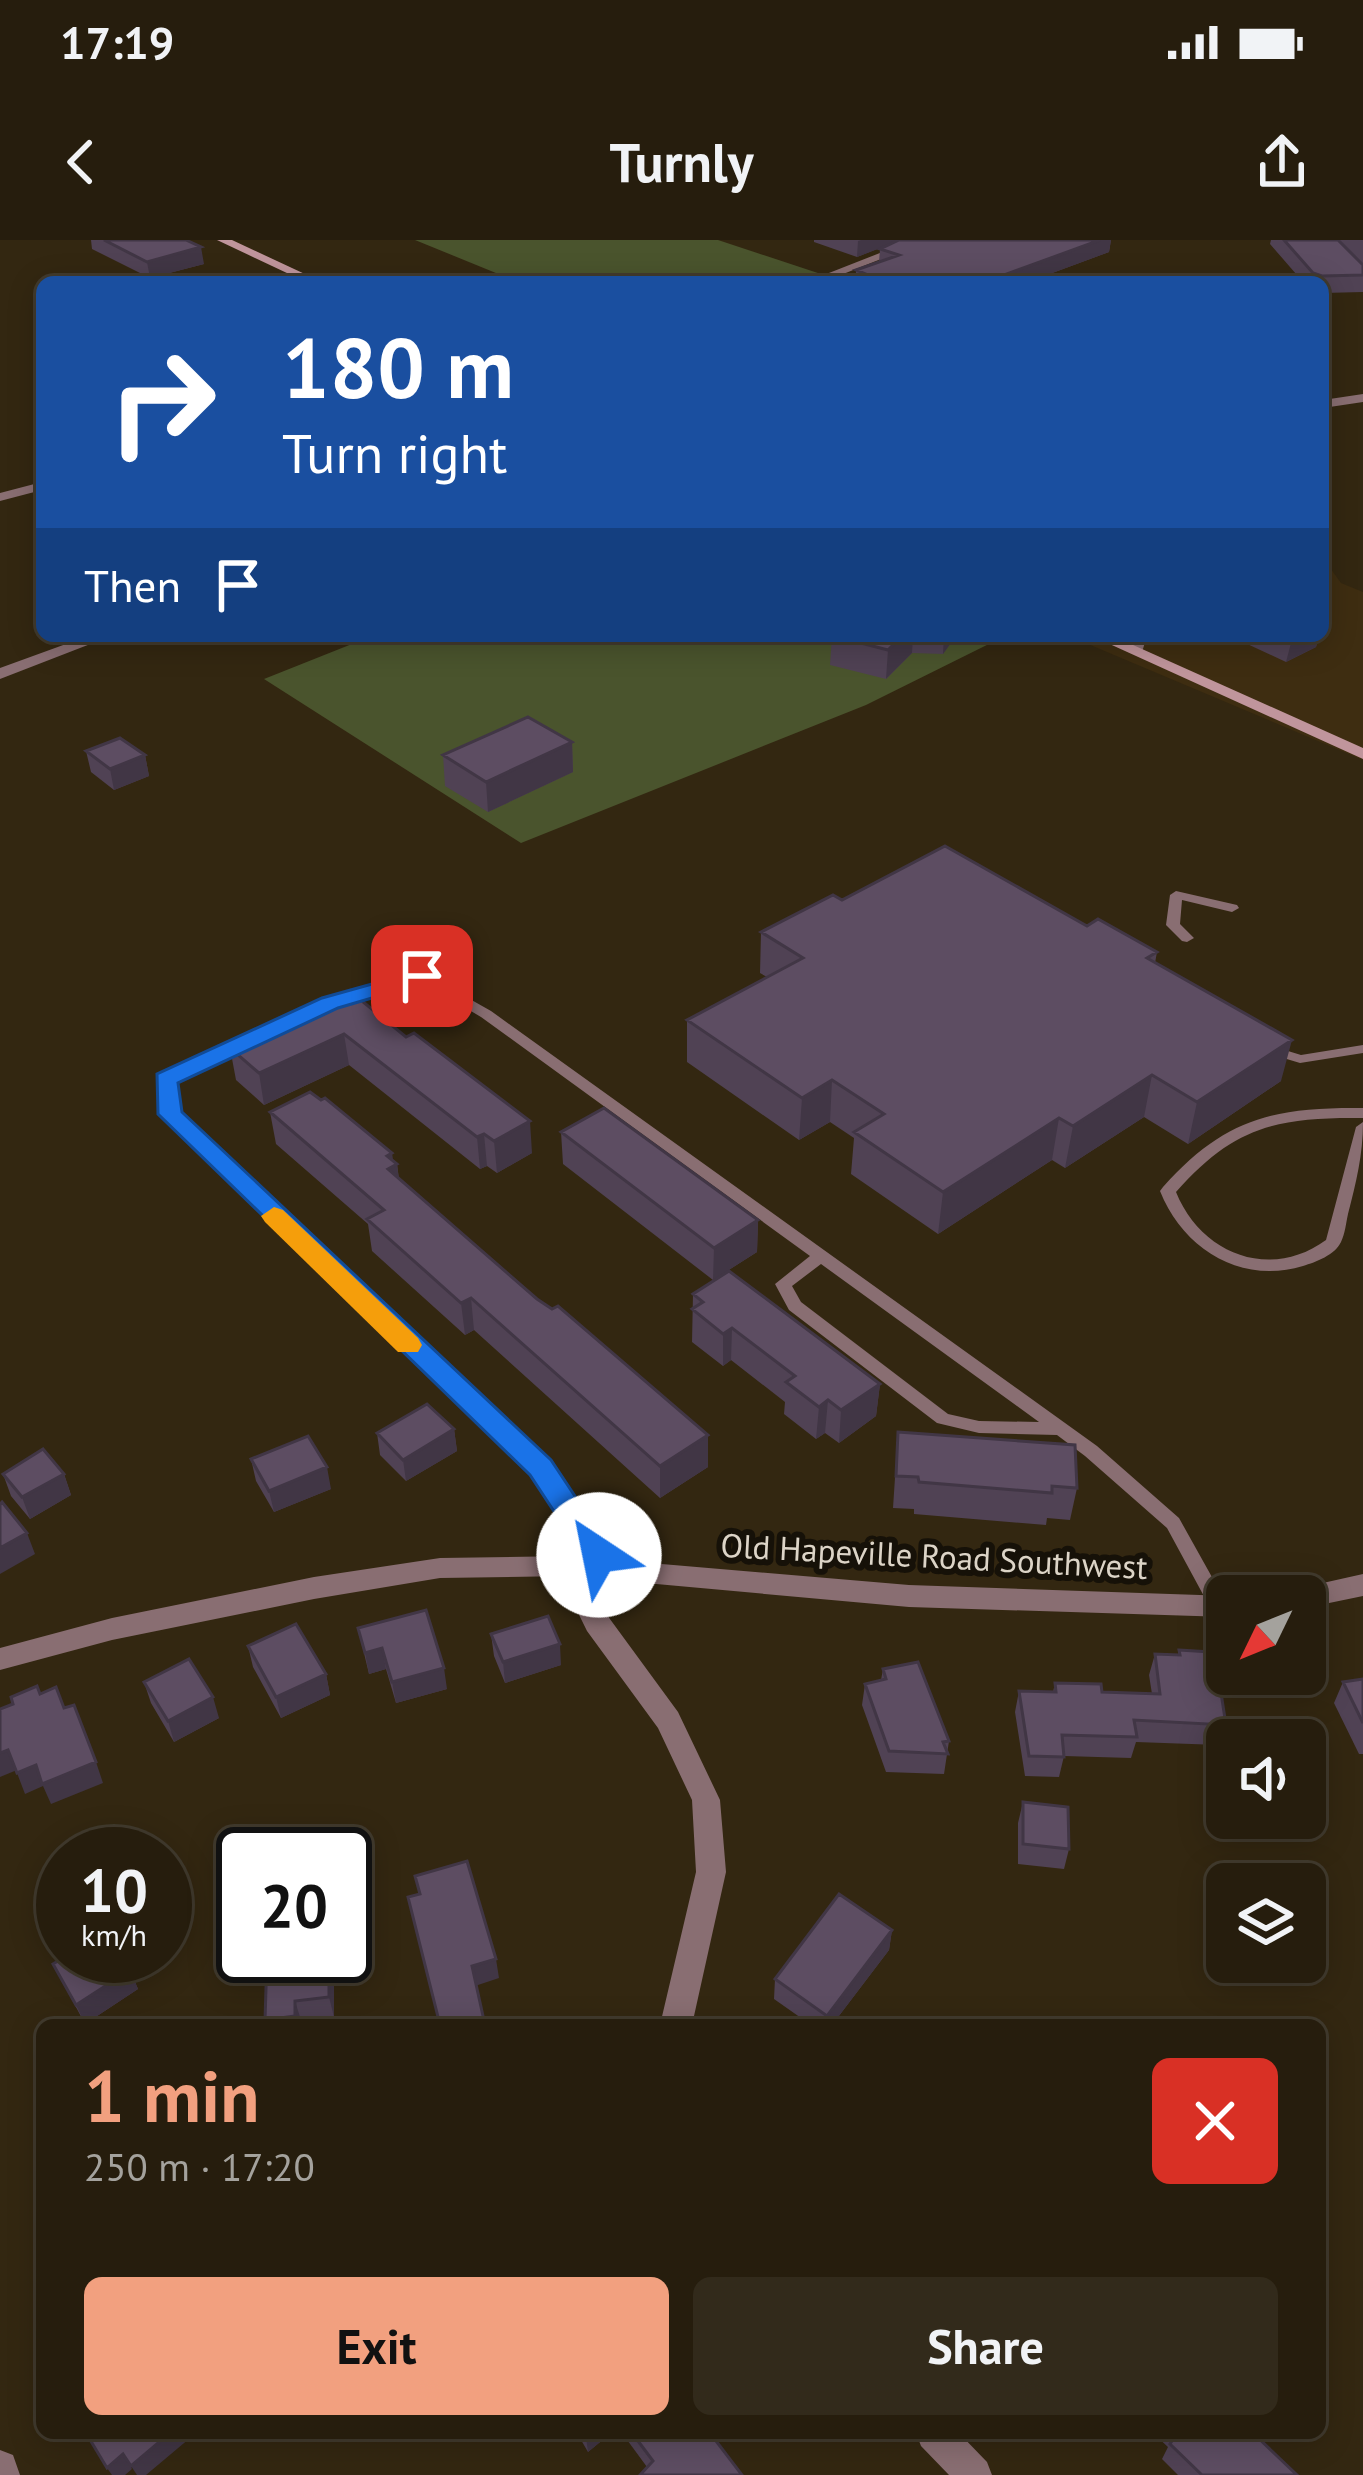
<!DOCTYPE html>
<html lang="en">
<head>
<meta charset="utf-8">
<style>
	:root { --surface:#261d0d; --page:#322a1b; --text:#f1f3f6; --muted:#a4a29d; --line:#423b2e; --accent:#f2a07f }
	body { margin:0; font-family:"PT Sans",sans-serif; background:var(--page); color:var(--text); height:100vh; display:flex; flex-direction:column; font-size:45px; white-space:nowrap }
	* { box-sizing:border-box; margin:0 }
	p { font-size:39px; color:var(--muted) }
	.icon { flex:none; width:66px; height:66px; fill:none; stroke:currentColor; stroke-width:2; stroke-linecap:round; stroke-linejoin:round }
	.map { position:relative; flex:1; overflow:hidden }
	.sheet { position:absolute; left:36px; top:1779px; width:1290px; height:420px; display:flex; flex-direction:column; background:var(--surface); border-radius:18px; box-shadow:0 6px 30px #0003,0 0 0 3px var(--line) }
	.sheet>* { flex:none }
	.hud { position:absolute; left:36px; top:36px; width:1293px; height:366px; border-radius:18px; box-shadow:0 6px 30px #0003,0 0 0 3px var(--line); background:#1a4fa0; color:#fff; overflow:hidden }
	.needle { width:78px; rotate:227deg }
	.fabs { position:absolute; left:1206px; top:1335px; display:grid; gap:24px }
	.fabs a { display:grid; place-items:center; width:120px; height:120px; border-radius:18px; background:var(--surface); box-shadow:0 6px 30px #0003,0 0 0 3px var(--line); font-size:60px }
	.speed { position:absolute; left:36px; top:1587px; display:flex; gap:24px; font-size:60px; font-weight:700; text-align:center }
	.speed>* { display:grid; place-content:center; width:156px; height:156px; border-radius:50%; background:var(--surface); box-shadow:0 6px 30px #0003,0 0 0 3px var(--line); line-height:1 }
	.speed small { font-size:30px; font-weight:400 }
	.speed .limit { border:6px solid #111; border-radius:18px; background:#fff; color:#111 }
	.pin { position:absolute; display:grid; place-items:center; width:102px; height:102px; color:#fff; margin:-51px; border-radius:24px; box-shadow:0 6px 18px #0006 }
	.me { position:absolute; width:132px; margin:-66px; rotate:326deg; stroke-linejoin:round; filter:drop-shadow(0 0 9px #0008) }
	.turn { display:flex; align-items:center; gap:42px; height:252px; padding:0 48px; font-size:54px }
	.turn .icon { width:156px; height:156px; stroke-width:2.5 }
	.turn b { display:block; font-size:84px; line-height:102px }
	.then { display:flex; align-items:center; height:114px; padding:0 48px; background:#0003; gap:24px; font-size:45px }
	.round { display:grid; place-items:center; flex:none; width:126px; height:126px; border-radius:18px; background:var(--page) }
	.summary { display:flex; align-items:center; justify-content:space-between; height:204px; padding:0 48px }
	h1 { font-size:72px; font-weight:700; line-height:90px; color:var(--accent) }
	.primary-button { display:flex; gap:24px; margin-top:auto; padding:24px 48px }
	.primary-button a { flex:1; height:138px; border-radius:18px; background:var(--accent); color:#111; font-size:48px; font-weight:700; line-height:138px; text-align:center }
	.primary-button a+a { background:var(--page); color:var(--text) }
	.status { display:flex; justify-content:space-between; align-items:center; height:84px; padding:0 60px; background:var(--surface); direction:ltr }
	.status svg { height:33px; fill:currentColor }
	header { display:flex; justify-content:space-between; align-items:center; height:156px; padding:0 48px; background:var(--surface); font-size:54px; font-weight:700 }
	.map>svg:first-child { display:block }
</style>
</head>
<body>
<div class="status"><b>17:19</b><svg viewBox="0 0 49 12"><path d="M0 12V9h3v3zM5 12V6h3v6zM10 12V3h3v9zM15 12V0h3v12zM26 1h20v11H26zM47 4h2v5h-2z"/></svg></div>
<header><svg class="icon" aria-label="back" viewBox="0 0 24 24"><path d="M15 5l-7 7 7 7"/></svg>Turnly<svg class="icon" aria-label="share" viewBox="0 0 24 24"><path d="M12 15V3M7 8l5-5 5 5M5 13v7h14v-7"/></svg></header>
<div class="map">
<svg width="1363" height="2235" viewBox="0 0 1363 2235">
	<rect width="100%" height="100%" fill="#332711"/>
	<path fill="#3e2d11" d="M1323 318 1341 343 1363 352V520L1069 396H1323Z"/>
	<path fill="#4a542d" d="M415 0H718L836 39 518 42Z
		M372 396H1005L866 465 521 603 264 439Z"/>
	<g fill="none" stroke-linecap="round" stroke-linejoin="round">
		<path fill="#896e72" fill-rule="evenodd" d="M1137 396H1147L1142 412 1136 415 1130 412Z
			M1176 651 1237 665 1239 668 1232 672 1182 660 1180 684 1194 698 1187 702 1182 701 1166 685 1170 655Z
			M422 732 491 771 1097 1206 1179 1278 1227 1364 1226 1371 1219 1373 1212 1371 1167 1288 1085 1216 1057 1195 979 1193 937 1183 789 1070 775 1044 810 1016 481 777 420 741 335 766 328 762 330 759ZM821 1024 1039 1182 979 1181 948 1174 801 1062 792 1046Z
			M246 798 251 799V805L172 841 177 874 547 1222 616 1327 619 1332 616 1337 610 1339 604 1337 535 1232 165 878 158 839 160 836Z
			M1268 805 1301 815 1363 805V813L1300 823 1263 812 1261 809 1263 806Z
			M1363 868V878C1278 877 1234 886 1176 952 1201 1014 1270 1041 1326 1000L1356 887 1363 882C1363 915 1356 943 1348 974 1346 983 1345 994 1341 1002 1335 1015 1316 1022 1303 1026 1241 1045 1183 1009 1160 951L1163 947C1224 879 1273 867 1363 868Z"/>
		<path fill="#896e72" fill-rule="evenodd" d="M913 0H929L823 42H806Z
			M1363 154V162L1323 168V160Z
			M42 242V250L0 261V253Z
			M568 1316 577 1319 607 1375 678 1472 720 1560 726 1632 692 1785H660L696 1632 692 1560 658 1488 587 1391 555 1326 559 1319Z
			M916 2193H959L987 2222 992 2235H949L921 2206Z
			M0 2210 13 2215 20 2235H0Z"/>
		<path fill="#896e72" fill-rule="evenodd" d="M88 396H111L0 439V428Z
			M568 1316 909 1345 1229 1356 1227 1377 909 1367 568 1336 440 1338 314 1359 112 1400 0 1430V1408L112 1378 314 1337 440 1318Z
			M1363 1334V1356L1305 1368V1356H1292L1296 1349Z"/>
		<path fill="#c0959c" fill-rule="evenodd" d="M217 0H232L322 42H306Z
			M1092 396H1113L1363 508V519Z"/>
	</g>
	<path fill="#504254" d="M91 0H186L204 24 150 38 92 9Z
		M814 0H1111L1109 12 1028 42H856V30L879 22 880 9 887 5 857 17 814 2Z
		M1271 0H1363V52L1323 53V42H1303L1270 4Z
		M832 396H956L943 414 912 413 886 439 830 425Z
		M1230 396H1319L1316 407 1286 422Z
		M572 502 573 532 488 572 445 546 443 515Z
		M86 511 145 515 149 536 114 550 91 532Z
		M842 660 1087 686 1157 712 1155 723 1281 841 1188 904 1144 877 1065 928 1052 920 938 994 851 934 854 898 830 882 799 900 687 822V780L767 737 760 733 761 692Z
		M351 752 532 913 497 933 487 926 480 929 349 825 264 865 236 840 230 808Z
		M270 872 397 924 399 939 708 1227 660 1258 474 1090 465 1095 372 1011 368 984 276 904Z
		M561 892 758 980 757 1012 713 1040 563 924Z
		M693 1054 880 1144 876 1176 839 1203 825 1193 816 1199 784 1174 785 1162 731 1120 723 1126 692 1102Z
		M454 1189 457 1211 406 1241 380 1215 377 1193Z
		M898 1192 1077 1248 1070 1280 1047 1278 1046 1285 914 1274V1269L893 1268Z
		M251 1219 331 1249 274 1272 256 1241Z
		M3 1234H64L71 1255 30 1279 11 1256Z
		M358 1388 447 1449 396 1463 386 1429 369 1434Z
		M491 1394 561 1425 505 1443 494 1416Z
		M248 1406 326 1434 330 1455 281 1478 253 1427Z
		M1179 1410 1215 1439 1226 1485 1219 1505 1136 1502 1131 1518 1064 1516 1059 1537 1025 1536 1015 1472 1019 1451 1053 1452 1055 1443 1102 1452 1152 1454 1149 1435 1155 1414 1178 1415Z
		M883 1429 949 1501 944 1534 886 1532 862 1465 865 1444 881 1440Z
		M1363 1439V1514H1359L1334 1463 1343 1442Z
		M144 1442 219 1478 174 1502 151 1463Z
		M1023 1562 1069 1609 1064 1629 1018 1624V1583Z
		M892 1690 889 1710 832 1785H811L774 1759 775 1739Z
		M334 1716V1777L301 1780V1785H266L265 1780Z
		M53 1724 130 1730 138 1749 85 1784Z
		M577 2193H611L588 2212Z
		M622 2193H710L647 2227Z
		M1153 2193H1253L1297 2235H1178L1162 2219 1168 2207Z"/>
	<path fill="#413645" d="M861 0H901L857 17 858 1Z
		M1100 0H1111L1109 12 1028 42H985Z
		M201 7 204 24 150 38 147 22Z
		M902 396H913L912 413 886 439 888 410Z
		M944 396H956L943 414Z
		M1304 396H1319L1316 407 1286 422 1291 403Z
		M572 502 573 532 488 572 486 542Z
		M145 515 149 536 114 550 110 529Z
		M344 794 349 825 264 865 259 833Z
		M1292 800 1281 841 1188 904 1197 862Z
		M1152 835 1144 877 1065 928 1073 886Z
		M832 840 830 882 799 900 802 858Z
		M1059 878 1052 920 938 994 943 952Z
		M530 881 532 913 497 933 494 901Z
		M484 894 487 926 480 929 477 897Z
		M392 913 394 926 397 924 401 957 392 962 387 916Z
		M758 980 757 1012 713 1040 714 1008Z
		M471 1058 474 1090 465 1095 461 1063Z
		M732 1088 731 1120 723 1126V1094Z
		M880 1144 876 1176 839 1203 841 1170Z
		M828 1160 825 1193 816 1199 819 1167Z
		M454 1189 457 1211 406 1241 403 1220Z
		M708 1195V1227L660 1258V1226Z
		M327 1227 331 1249 274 1272 269 1251Z
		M64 1234 71 1255 30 1279 22 1257Z
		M27 1293 35 1314 0 1334V1308Z
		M560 1404 561 1425 505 1443 503 1422Z
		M382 1408 386 1429 369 1434 365 1413Z
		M444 1428 447 1449 396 1463 392 1442Z
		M326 1434 330 1455 281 1478 276 1457Z
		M213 1457 219 1478 174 1502 168 1481Z
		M8 1510 17 1530 0 1537V1513Z
		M96 1522 103 1543 51 1564 43 1546 25 1554 17 1533 36 1525Z
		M892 1690 889 1710 832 1785H826L827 1776Z
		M329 1716H334V1777L329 1757Z
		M496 1719 499 1738 475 1746 472 1726Z
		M130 1730 138 1749 85 1784 76 1765Z
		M295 1761 301 1780V1785H298L295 1776Z
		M170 2193H196L146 2235H137L131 2226Z
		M591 2193H611L588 2212 586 2197Z
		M123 2214 132 2229 125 2235H112L107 2228Z"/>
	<path fill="#5d4d62" stroke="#413645" stroke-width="3" d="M104 0H186L201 7 147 22Z
		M899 0H1100L985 42H884L856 30 899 15 880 9Z
		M1284 0H1338L1363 25V35L1322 36 1313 33Z
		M834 396H902L888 410Z
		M1276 396H1304L1291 403Z
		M528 477 572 502 486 542 443 515Z
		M120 498 145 515 110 529 86 511Z
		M945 606 1087 686 1098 679 1157 712 1147 718 1292 800 1197 862 1152 835 1073 886 1059 878 943 952 854 892 884 874 832 840 802 858 687 780 803 718 761 692 833 655 842 660Z
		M351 752 406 797 414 793 530 881 494 901 484 894 477 897 344 794 259 833 230 808Z
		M310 852 321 860 325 858 392 913 387 916 397 924 388 929 537 1059 552 1069 558 1066 708 1195 660 1226 471 1058 461 1063 367 979 384 970 270 872Z
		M604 868 758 980 714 1008 561 892Z
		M729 1031 880 1144 841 1170 828 1160 819 1167 786 1142 795 1136 732 1088 723 1094 692 1069 703 1062 693 1054Z
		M427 1164 454 1189 403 1220 377 1193Z
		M898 1192 1075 1205 1077 1248 1052 1246V1253L919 1242 918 1237 896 1236Z
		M308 1196 327 1227 269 1251 251 1219Z
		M43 1209 64 1234 22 1257 3 1234Z
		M2 1262 27 1293 0 1308V1264Z
		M426 1370 444 1428 392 1442 382 1408 365 1413 358 1388Z
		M548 1376 560 1404 503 1422 491 1394Z
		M296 1384 326 1434 276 1457 248 1406Z
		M1179 1410 1211 1412 1215 1439 1219 1440 1226 1485 1134 1480 1137 1497 1062 1495 1064 1517 1029 1516 1019 1451 1056 1452 1055 1443 1101 1444 1102 1452 1160 1454 1155 1414 1180 1415Z
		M189 1419 213 1457 168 1481 144 1442Z
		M918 1422 949 1501 943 1502 948 1514 889 1511 865 1444 886 1439 883 1429Z
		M1363 1439V1483L1343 1442Z
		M37 1446 40 1454 56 1447 64 1468 74 1465 96 1522 42 1544 36 1525 17 1533 8 1510 0 1513V1469L13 1464 11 1457Z
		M1023 1562 1068 1567 1069 1609 1023 1604Z
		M467 1621 496 1719 472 1726 485 1785H430L429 1779 438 1777 408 1657 420 1654 415 1636Z
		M839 1654 892 1690 827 1776 775 1739Z
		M66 1716H122L130 1730 76 1765 53 1724Z
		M267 1716H329V1757L295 1761V1776L265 1780Z
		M86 2193H170L131 2226 123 2214 107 2228Z
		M632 2193H710L742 2235H640L653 2221Z
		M1177 2193H1253L1297 2235H1202L1170 2204Z"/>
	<path fill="#1a73e8" stroke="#114b97" stroke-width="3" d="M422 730 430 732V741L338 768 178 843 182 872 551 1220 614 1315 609 1323H588L530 1235 158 874 157 834 322 758Z"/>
	<path fill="#f59e0b" d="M274 967 283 970 418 1098 422 1105 418 1112H398L265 982 261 976Z"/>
	<g text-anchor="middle" stroke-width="12" stroke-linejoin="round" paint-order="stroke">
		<g font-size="33" fill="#dcd4c7" stroke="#161108">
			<text transform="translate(934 1316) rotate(3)" y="12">Old Hapeville Road Southwest</text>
		</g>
	</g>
</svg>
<div class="fabs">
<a><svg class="needle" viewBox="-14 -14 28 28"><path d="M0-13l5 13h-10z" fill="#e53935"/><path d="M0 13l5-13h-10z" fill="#a4a29d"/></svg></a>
<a><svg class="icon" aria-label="sound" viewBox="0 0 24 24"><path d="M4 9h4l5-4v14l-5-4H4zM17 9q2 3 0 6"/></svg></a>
<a><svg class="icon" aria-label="layers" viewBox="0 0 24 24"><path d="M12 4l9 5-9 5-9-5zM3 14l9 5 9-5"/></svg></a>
</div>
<div class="speed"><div>10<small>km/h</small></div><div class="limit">20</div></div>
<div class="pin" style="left:422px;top:736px;background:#d93025"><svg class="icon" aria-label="arrive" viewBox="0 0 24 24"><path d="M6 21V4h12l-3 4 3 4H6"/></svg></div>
<svg class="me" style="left:599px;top:1315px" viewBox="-20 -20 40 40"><circle r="19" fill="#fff"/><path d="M0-13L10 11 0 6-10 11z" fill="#1a73e8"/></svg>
<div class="hud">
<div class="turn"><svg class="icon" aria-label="right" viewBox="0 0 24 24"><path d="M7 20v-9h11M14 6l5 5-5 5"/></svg><div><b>180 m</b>Turn right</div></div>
<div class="then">Then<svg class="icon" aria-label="arrive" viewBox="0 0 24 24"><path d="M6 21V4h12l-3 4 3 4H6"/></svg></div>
</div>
<section class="sheet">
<div class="summary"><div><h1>1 min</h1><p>250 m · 17:20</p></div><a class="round" style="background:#d93025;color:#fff"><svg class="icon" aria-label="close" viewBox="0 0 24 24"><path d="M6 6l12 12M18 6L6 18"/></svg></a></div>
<div class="primary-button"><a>Exit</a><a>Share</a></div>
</section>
</div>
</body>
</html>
